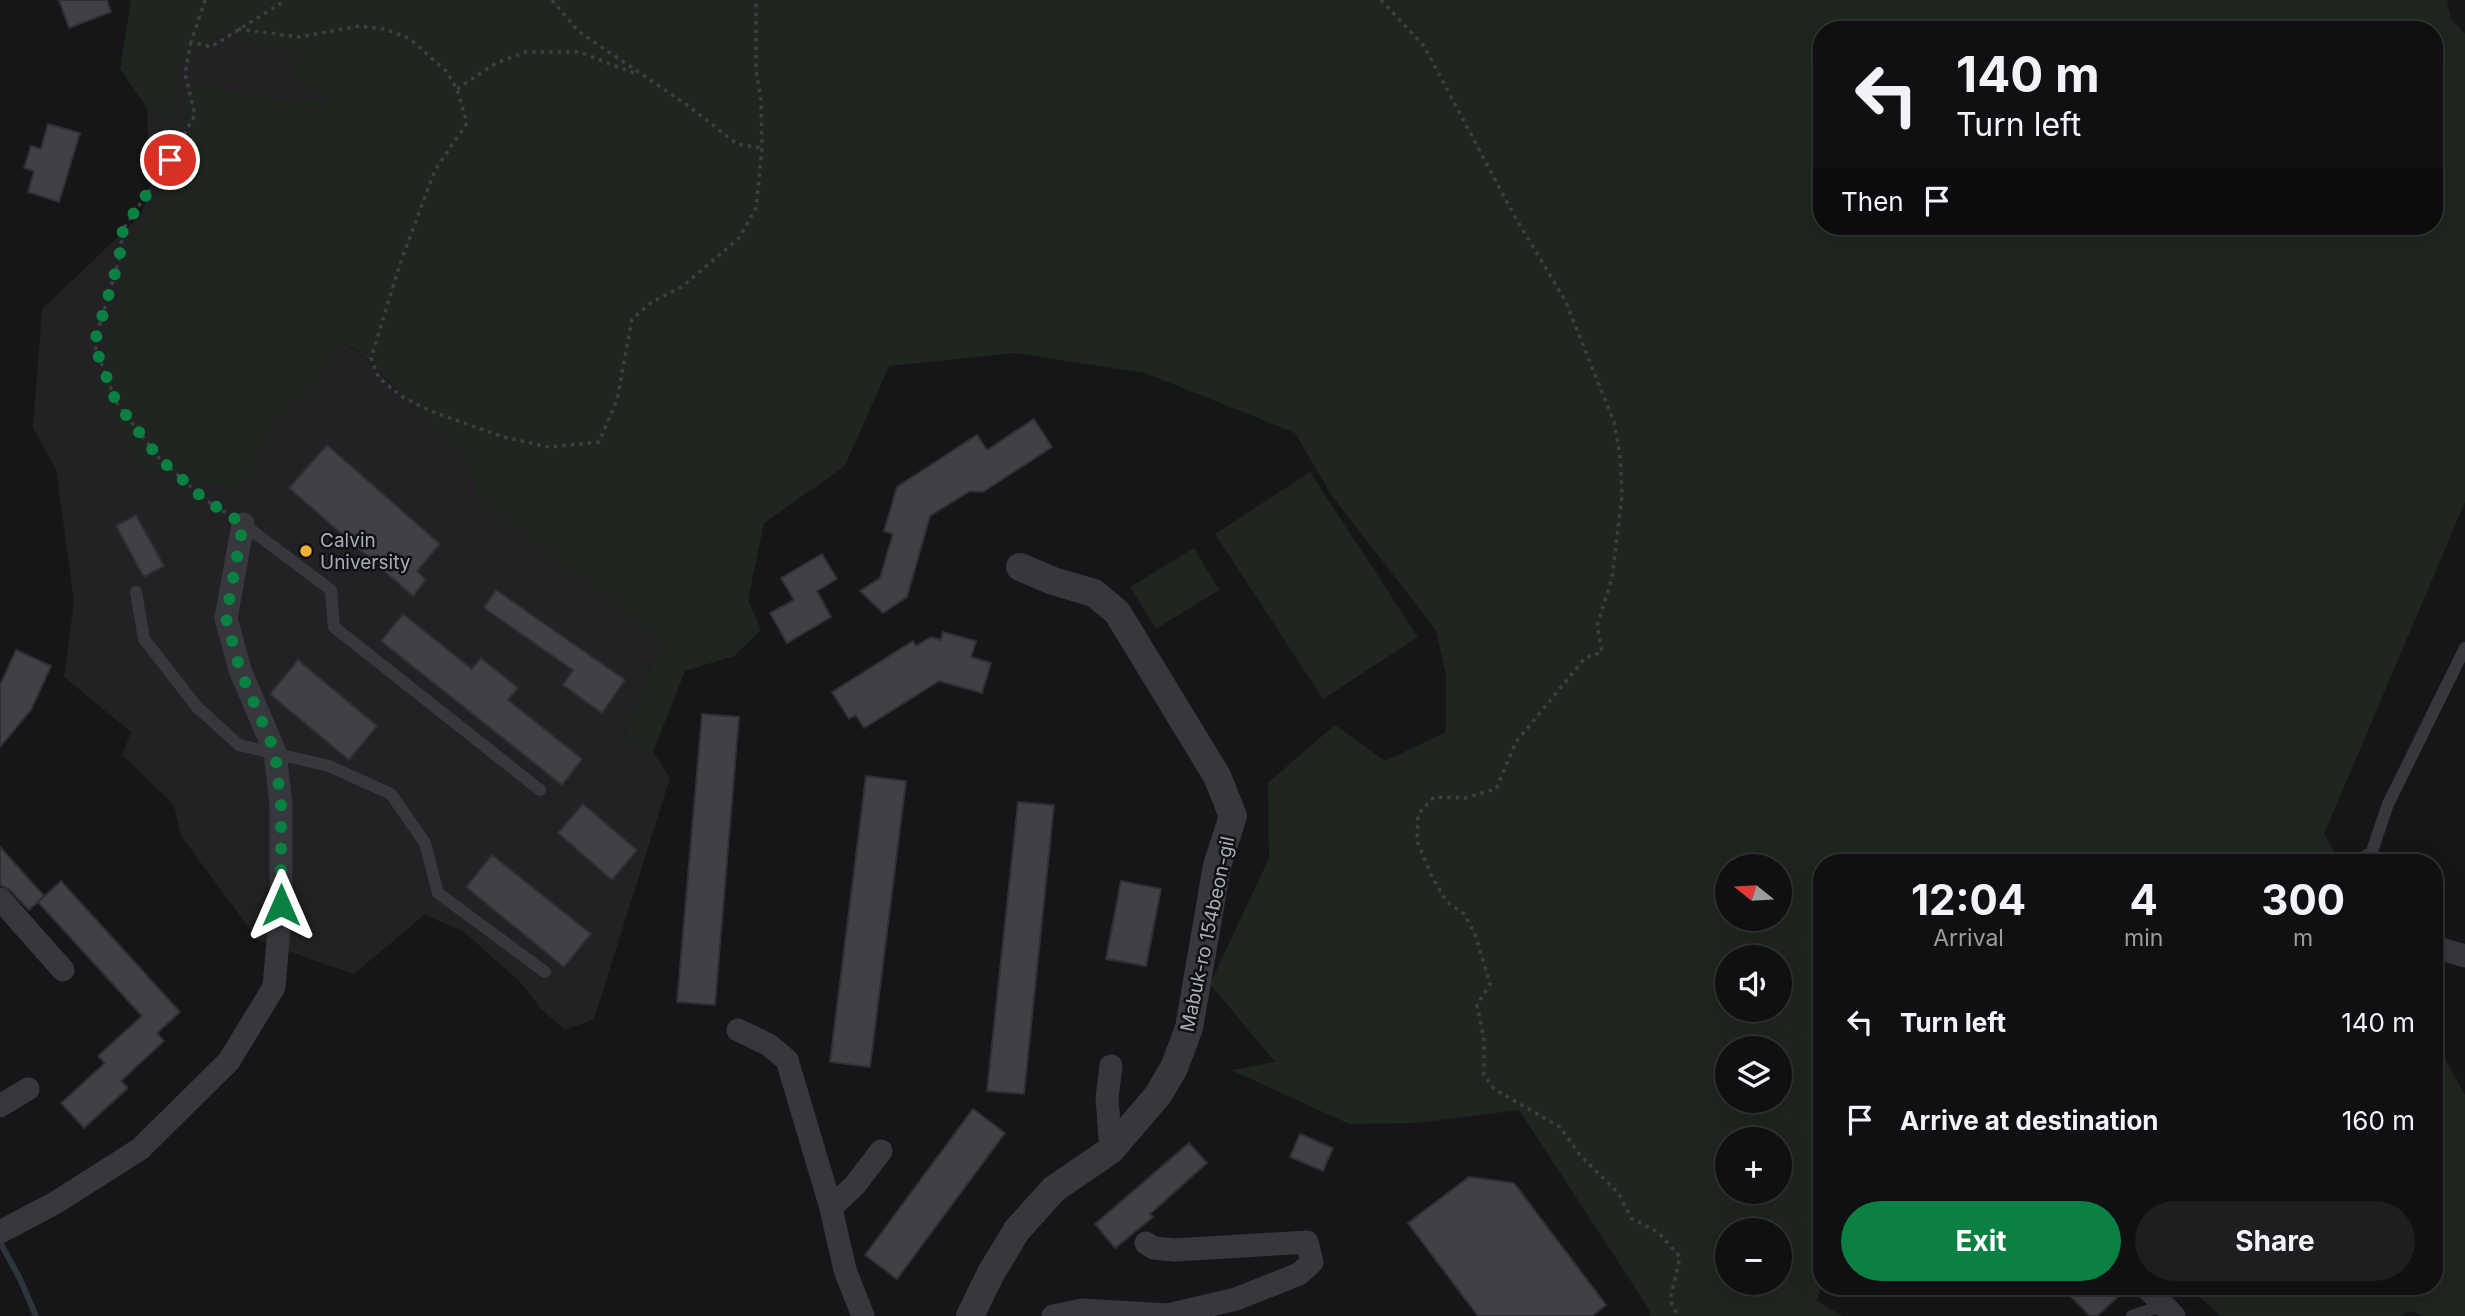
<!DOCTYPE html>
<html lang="en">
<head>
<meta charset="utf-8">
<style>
	:root { --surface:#101012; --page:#1e1e20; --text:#f1f3f6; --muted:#9c9d9f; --line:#303032; --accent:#0b8043 }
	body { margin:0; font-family:Inter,sans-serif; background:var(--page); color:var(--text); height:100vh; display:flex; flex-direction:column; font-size:26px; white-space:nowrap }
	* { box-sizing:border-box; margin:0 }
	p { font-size:23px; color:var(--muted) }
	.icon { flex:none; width:38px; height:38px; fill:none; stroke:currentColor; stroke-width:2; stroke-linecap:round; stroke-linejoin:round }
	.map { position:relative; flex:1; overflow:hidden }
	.drawer { position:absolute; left:1813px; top:854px; width:630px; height:441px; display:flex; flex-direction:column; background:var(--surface); border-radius:28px; box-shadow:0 7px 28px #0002,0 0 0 2px var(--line) }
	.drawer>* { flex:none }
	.top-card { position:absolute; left:1813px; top:21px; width:630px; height:214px; border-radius:28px; box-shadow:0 7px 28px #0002,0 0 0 2px var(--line); background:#101012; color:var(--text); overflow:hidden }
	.needle { width:46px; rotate:288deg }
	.buttons { position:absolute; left:1715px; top:854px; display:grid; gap:14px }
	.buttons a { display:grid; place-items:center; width:77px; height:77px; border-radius:50%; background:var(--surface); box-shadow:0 7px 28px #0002,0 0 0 2px var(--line); font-size:35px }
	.pin { position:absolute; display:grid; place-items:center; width:60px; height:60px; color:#fff; margin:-30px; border:4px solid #fff; border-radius:50%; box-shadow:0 2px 7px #0007 }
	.me { position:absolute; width:77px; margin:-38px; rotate:0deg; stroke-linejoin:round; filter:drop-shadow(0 0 5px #0008) }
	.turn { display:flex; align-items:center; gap:24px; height:147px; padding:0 28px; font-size:32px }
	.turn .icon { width:91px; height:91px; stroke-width:2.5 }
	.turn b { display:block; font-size:49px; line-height:60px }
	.then { display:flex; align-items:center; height:66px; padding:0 28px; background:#0003; gap:14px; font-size:26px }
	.eta { display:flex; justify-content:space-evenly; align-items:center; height:119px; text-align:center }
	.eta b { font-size:42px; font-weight:700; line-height:49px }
	.cta { display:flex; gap:14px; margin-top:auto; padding:14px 28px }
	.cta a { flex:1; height:80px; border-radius:42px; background:var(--accent); color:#fff; font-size:28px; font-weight:700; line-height:80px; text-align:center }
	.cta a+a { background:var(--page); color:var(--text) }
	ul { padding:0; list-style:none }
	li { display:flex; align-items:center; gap:21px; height:98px; padding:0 28px }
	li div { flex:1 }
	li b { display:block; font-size:26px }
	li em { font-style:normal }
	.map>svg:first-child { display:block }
</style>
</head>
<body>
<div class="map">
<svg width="2465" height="1316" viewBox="0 0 2465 1316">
	<rect width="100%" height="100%" fill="#161618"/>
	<path fill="#222225" d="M229 29 298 60 385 115 339 341 357 351 471 464 479 501 661 640 623 739 653 752 670 778 594 1019 565 1030 541 1009 521 983 463 931 424 915 354 974 259 941 181 836 174 805 122 755 131 732 64 677 74 601 56 469 33 428 42 309 140 216 150 192 147 108 171 118 180 67Z"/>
	<path fill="#1e261f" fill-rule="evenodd" d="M131 0H2447L2451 19 2465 34V502L2324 834 2340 863H1822V1280L1817 1301 1842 1316H1650L1649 1309 1519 1110 1417 1123 1349 1124 1231 1070 1275 1062 1210 984 1269 858 1268 783 1335 725 1385 761 1446 732V676L1436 630 1332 496 1295 433 1145 373 1015 353 889 366 845 466 764 523 748 600 761 630 734 656 685 671 653 752 623 739 661 640 479 501 471 464 357 350 339 341 321 383 272 427 246 487 182 481 137 459 115 421 103 392 100 364 121 290 126 257 170 176 178 146 190 122 185 85 299 102 332 98 297 86V60L229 29 180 67 171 119 147 108 120 69ZM1822 30H2434V226H1822ZM1727 866H1780V919H1727ZM1727 957H1780V1010H1727ZM1727 1048H1780V1101H1727ZM1727 1139H1780V1192H1727ZM1727 1230H1780V1283H1727Z
		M1310 472 1418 637 1323 699 1215 534Z
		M1194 548 1219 590 1156 629 1130 587Z
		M2434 1038 2465 1095V1316H2423L2410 1311 2400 1316H2221L2187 1286H2434Z"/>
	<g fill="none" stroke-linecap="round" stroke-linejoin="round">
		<path stroke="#2c353c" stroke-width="6" d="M0 1242 20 1279 36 1316"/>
	</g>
	<path fill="#404145" stroke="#303034" stroke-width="2" d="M59 0H107L111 12 69 28Z
		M48 124 80 133 59 202 28 192 34 171 24 168 31 146 41 149Z
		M1034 419 1052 447 983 492 970 491 930 516 907 597 883 613 860 591 880 578 893 534 884 531 897 487 977 435 987 450Z
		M327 445 440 544 417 571 426 580 413 596 289 488Z
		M136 515 164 566 144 577 116 526Z
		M822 554 837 579 817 591 831 617 787 643 770 613 794 600 781 578Z
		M496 590 625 680 602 713 563 685 573 670 484 608Z
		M403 614 472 669 481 658 518 688 508 700 582 759 562 785 381 641Z
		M943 632 976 641 971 657 991 663 982 693 939 681 864 728 856 715 849 719 832 692 913 641 916 646 931 637 941 640Z
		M16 650 51 666 31 710 0 747V685Z
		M298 660 377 726 349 760 270 694Z
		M702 714 739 717 715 1005 677 1002Z
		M866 776 906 781 870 1067 830 1062Z
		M1018 802 1054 805 1024 1094 987 1091Z
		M583 804 637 850 612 880 558 833Z
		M0 847 44 896 29 910 10 890 0 885Z
		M492 855 591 934 564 967 466 887Z
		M61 881 180 1012 157 1033 164 1041 121 1081 128 1088 84 1128 61 1103 105 1063 98 1056 142 1016 38 902Z
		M1121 881 1161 889 1146 966 1106 959Z
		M973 1109 1005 1133 897 1279 865 1255Z
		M1300 1134 1333 1148 1323 1171 1290 1157Z
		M1189 1143 1207 1163 1150 1214 1153 1217 1115 1248 1095 1224Z
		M1469 1177 1514 1183 1606 1305 1592 1316H1478L1408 1223Z
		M2060 1286H2130L2097 1316H2090Z"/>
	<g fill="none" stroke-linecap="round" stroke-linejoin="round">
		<path stroke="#3d3f44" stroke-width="3.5" stroke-dasharray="3.5 5" stroke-linecap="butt" d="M205 0 191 42 211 47 286 0
			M552 0 578 31 687 105 737 144 762 148
			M1381 0 1424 46 1515 217 1565 300 1614 422 1620 456 1622 496 1612 578 1597 626 1602 652 1585 658 1516 742 1496 789 1465 798 1434 797 1418 814 1417 841 1432 877 1447 902 1464 914 1475 934 1490 984 1477 1005 1484 1040V1075L1494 1089 1560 1127 1580 1155 1619 1194 1631 1218 1658 1232 1680 1257 1670 1300 1678 1316
			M238 29 300 37 359 26 384 29 409 38 446 71 457 89 467 123 435 170 401 261 371 358 379 378 404 398 431 411 503 437 549 447 599 442 617 400 632 319 652 302 683 286 739 238 756 208 762 148 761 100 756 70V0
			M191 42 185 74 195 115 170 160 123 229 119 260 94 344 116 402 159 458 204 499 228 514
			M457 89 496 63 526 52H579L637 74"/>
		<path stroke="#37383d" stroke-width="12" d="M243 524 331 590 334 627 540 790
			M136 592 144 639 197 707 239 745 329 766 391 794 425 843 438 893 545 972
			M2369 860 2388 804 2465 648
			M2132 1316 2164 1305"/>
		<path stroke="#37383d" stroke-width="23" d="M2369 860 2370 863
			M0 899 63 970
			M2434 947 2465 956
			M738 1030 769 1045 787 1060 831 1208 845 1270 863 1316
			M0 1106 28 1089
			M1111 1150 1107 1098 1111 1066
			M831 1208 855 1185 881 1151
			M0 1232 55 1203 140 1149 229 1061 274 987 281 905V805L275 752 240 670 226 618 243 524
			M2148 1289 2174 1316
			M1053 1316 1082 1310 1168 1315 1236 1299 1299 1274 1312 1262 1307 1242 1175 1250 1154 1248 1146 1243"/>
		<path stroke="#37383d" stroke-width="28" d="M970 1316 991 1273 1017 1230 1054 1189 1111 1150 1158 1095 1174 1068 1189 1028 1217 866 1233 816 1217 776 1117 612 1094 593 1053 581 1020 567"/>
	</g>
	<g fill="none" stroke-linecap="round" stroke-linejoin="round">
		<path stroke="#0b8043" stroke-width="12" stroke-dasharray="0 21.6" d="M170 160 123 229 119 260 94 344 116 402 159 458 204 499 243 524 226 618 240 670 275 752 281 805V905"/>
	</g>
	<circle fill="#f2b134" stroke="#111113" stroke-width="2.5" cx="306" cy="551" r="7"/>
	<g text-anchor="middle" stroke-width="5" stroke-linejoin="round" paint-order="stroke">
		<g font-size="19" fill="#a8adb8" stroke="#111113" text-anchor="start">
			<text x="320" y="547">Calvin<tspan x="320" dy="22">University</tspan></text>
		</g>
		<g font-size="19" fill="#a8adb8" stroke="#111113">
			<text transform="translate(1207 934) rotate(-78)" y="7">Mabuk-ro 154beon-gil</text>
		</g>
	</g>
</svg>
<div class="buttons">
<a><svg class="needle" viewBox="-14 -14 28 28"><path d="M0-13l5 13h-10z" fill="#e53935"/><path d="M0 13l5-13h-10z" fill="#9c9d9f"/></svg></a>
<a><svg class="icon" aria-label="sound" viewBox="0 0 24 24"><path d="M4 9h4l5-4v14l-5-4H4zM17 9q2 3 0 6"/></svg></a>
<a><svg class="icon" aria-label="layers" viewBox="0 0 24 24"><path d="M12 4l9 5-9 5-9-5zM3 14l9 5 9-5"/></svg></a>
<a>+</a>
<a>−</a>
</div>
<div class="pin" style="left:170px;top:160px;background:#d93025"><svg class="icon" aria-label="arrive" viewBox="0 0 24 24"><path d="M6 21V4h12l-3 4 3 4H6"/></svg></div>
<svg class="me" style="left:281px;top:905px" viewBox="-20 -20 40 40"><path d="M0-17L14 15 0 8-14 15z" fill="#0b8043" stroke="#fff" stroke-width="4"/></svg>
<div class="top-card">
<div class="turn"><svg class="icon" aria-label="left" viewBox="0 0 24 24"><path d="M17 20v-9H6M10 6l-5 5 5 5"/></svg><div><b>140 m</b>Turn left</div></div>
<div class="then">Then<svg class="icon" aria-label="arrive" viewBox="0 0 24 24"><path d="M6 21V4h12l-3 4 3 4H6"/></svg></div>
</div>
<section class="drawer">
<div class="eta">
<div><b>12:04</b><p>Arrival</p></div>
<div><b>4</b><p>min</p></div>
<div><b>300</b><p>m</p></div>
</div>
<ul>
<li><svg class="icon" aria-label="left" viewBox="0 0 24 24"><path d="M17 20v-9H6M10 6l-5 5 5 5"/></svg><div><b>Turn left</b></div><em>140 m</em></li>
<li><svg class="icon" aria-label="arrive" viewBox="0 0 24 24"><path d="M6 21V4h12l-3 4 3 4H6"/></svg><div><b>Arrive at destination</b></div><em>160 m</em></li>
</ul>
<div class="cta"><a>Exit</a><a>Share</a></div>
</section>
</div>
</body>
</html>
